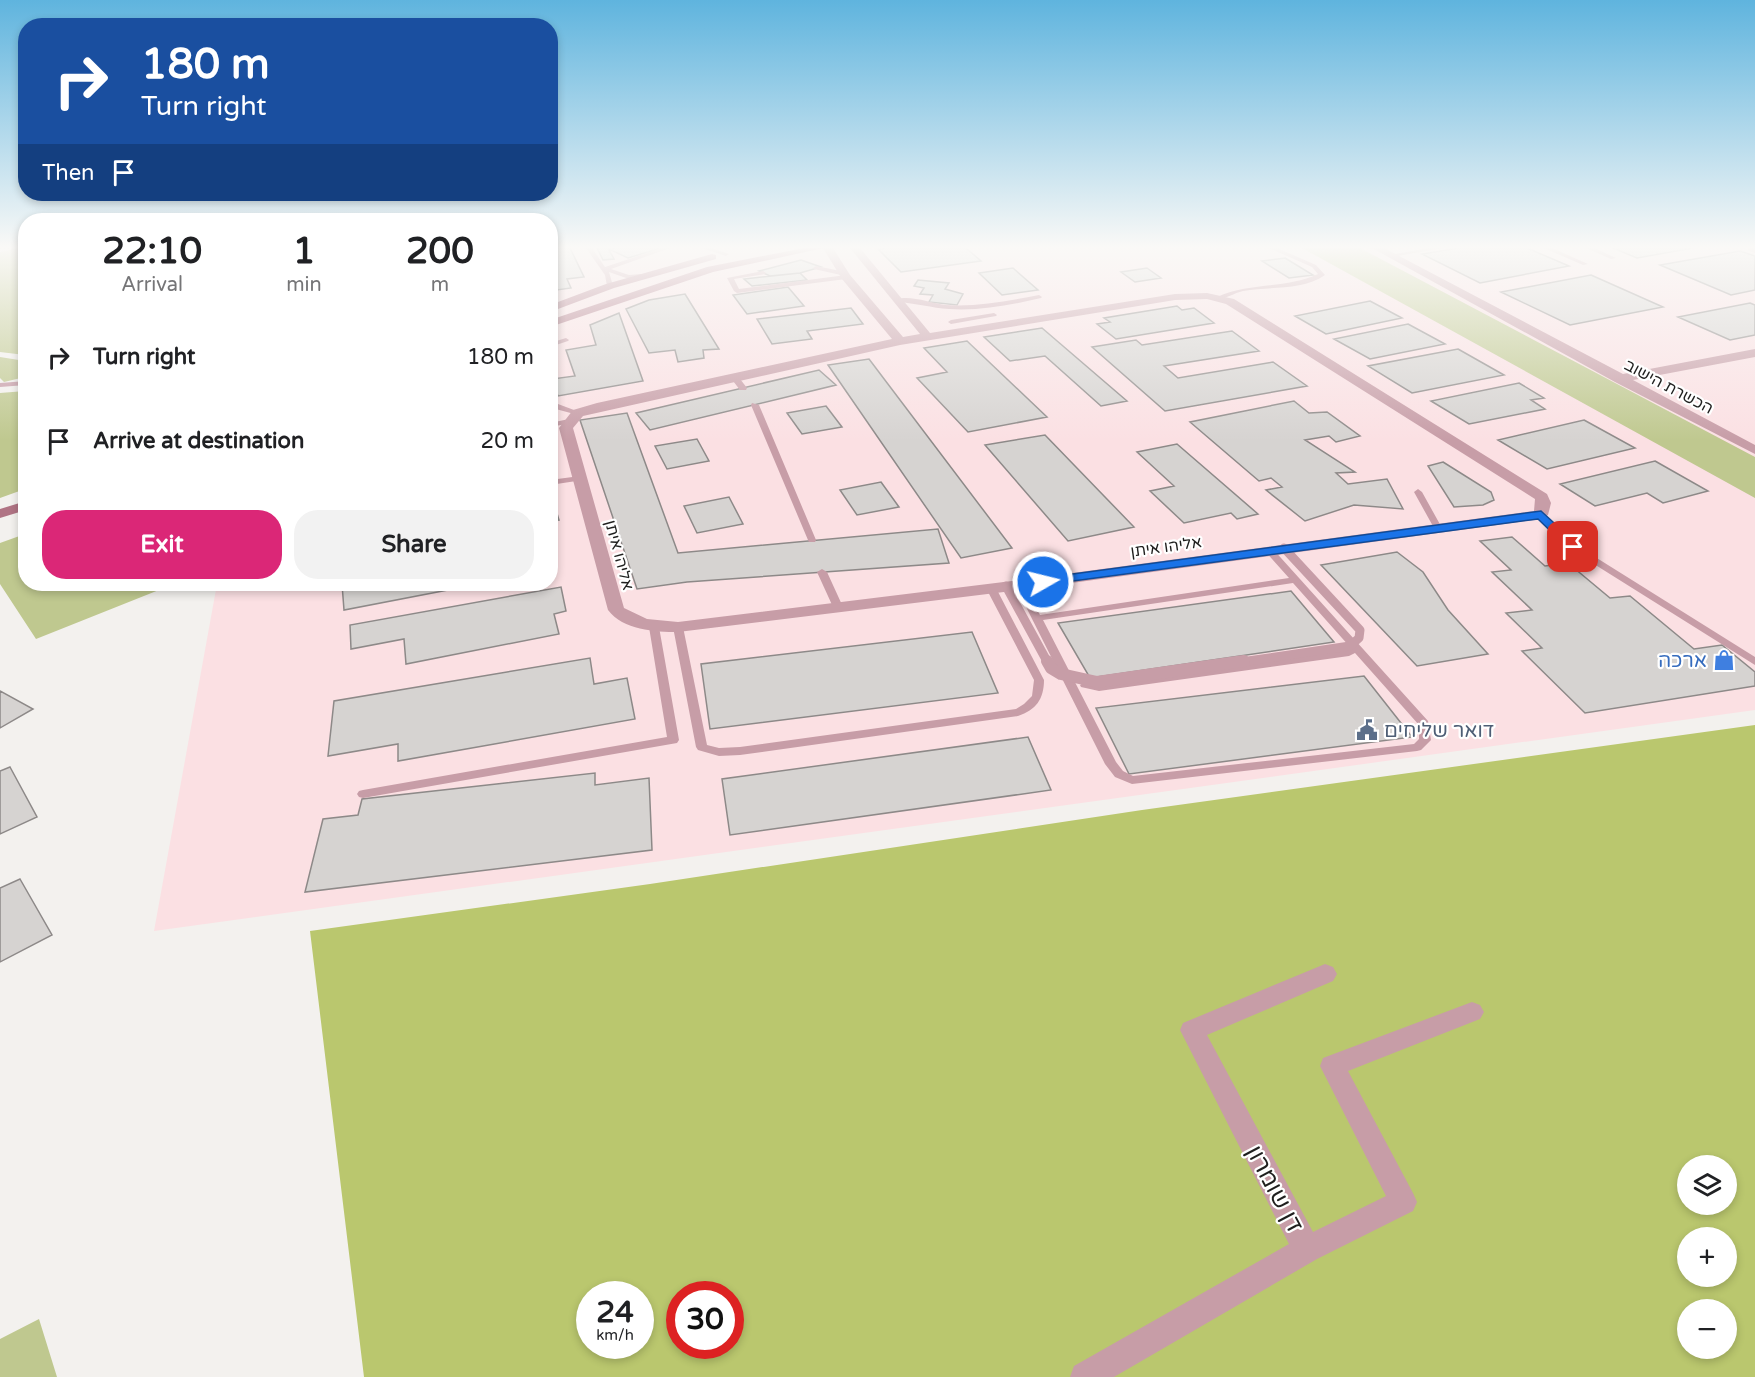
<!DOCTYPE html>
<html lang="en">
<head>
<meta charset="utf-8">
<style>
	:root { --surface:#fff; --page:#f2f2f2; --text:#202124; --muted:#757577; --accent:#db2777 }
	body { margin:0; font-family:"Varela Round",Heebo,sans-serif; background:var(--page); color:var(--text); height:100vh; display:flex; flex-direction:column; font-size:22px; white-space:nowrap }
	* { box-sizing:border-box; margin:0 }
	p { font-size:20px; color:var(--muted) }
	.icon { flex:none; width:33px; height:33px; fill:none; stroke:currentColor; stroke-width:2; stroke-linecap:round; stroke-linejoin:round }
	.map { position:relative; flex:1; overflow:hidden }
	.details { position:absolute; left:18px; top:213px; width:540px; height:378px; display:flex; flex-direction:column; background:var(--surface); border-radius:24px; box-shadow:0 3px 9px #0003 }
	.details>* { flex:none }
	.banner { position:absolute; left:18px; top:18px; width:540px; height:183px; border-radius:24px; box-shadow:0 3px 9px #0003; background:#1a4fa0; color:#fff; overflow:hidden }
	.buttons { position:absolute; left:1677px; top:1155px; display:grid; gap:12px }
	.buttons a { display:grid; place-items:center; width:60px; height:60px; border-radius:50%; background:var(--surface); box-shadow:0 3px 9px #0003; font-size:30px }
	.speed { position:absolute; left:576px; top:1281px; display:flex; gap:12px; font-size:30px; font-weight:700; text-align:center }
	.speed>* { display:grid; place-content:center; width:78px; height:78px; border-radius:50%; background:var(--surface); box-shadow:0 3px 9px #0003; line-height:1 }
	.speed small { font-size:15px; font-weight:400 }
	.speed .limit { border:9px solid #d22; background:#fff; color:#111 }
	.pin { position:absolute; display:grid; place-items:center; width:51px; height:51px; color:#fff; margin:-26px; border-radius:12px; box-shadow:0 3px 9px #0006 }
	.me { position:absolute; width:66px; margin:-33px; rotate:82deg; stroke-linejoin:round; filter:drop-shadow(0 0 4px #0008) }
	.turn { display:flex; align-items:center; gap:21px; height:126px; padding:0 24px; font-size:27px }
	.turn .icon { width:78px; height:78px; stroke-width:2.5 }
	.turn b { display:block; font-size:42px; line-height:51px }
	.then { display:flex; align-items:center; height:57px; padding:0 24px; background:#0003; gap:12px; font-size:22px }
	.eta { display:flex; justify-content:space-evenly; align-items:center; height:102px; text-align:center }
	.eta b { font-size:36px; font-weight:700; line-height:42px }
	.primary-button { display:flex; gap:12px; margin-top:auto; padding:12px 24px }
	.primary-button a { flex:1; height:69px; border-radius:24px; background:var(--accent); color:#fff; font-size:24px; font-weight:700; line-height:69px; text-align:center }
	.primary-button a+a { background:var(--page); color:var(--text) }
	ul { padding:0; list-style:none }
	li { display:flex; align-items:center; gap:18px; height:84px; padding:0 24px }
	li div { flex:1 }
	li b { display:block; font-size:22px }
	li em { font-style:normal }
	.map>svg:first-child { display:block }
</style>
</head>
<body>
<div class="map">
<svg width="1755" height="1377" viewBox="0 0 1755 1377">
	<rect width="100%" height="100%" fill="#f3f1ee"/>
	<path fill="#fbe0e3" d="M551 248H1755V710L154 931 217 584H550Z"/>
	<path fill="#bfc88f" d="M17 248H25V355L0 352V252Z
		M1302 248H1360L1755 457V498Z
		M0 357 25 361V377L4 382 0 378Z
		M25 391V489L0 498V393Z
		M25 534 26 584H174L36 639 0 584V543Z
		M39 1319 57 1377H0V1339Z"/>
	<path fill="#bac76e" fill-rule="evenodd" d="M1755 725V1377H364L310 931 650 884 1142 810ZM1688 1166H1726V1204H1688ZM1688 1238H1726V1276H1688ZM590 1294H640V1346H590ZM680 1294H730V1346H680ZM1688 1310H1726V1348H1688Z"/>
	<path fill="#d6d3d1" stroke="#8d8988" stroke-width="1.5" d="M550 248H570L584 277 567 279 571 288 550 291Z
		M597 248H608L614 259 603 260Z
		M614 248H661L628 258 609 249Z
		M888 248H966L981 261 901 272 878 249Z
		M1459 248H1527L1569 266 1480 283 1422 254Z
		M1613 248H1693L1637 258Z
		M1740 251 1755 256V290L1731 295 1660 265Z
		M1285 258 1313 275 1289 278 1262 261Z
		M801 260 821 267 800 273 770 276 759 271Z
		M1013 268 1038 290 1002 295 979 273Z
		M1147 268 1161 278 1135 282 1121 272Z
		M800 273 807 280 752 286 744 279Z
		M1591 275 1663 307 1570 325 1501 292Z
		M918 280 949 283 945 289 963 294 957 305 929 302 933 295 920 294 924 288 914 286Z
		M788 287 804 306 747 314 733 295Z
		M685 294 719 349 703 350 704 358 678 362 675 350 649 353 626 309 649 300Z
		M1370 301 1402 318 1326 334 1295 316Z
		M1750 303 1755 305V335L1730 340 1678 317Z
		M1177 306 1182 310 1194 308 1214 323 1116 339 1097 324 1110 322 1104 318Z
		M851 308 863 324 807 331 812 339 772 344 757 319Z
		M619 313 643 381 558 396 552 379 575 376 566 350 596 345 590 325Z
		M1408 324 1445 344 1370 359 1334 339Z
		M1042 328 1127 401 1101 406 1045 356 1010 361 984 337Z
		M1232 331 1259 351 1164 366 1178 378 1273 362 1307 386 1165 411 1092 347 1136 340 1142 345Z
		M967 341 1047 417 968 432 917 378 947 372 924 348Z
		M1458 349 1504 375 1412 393 1368 366Z
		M869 359 1012 548 961 558 828 365Z
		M819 370 836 385 650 430 636 413Z
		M1519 383 1544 398 1531 400 1545 409 1469 424 1431 401Z
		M1294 401 1309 413 1327 412 1360 436 1336 442 1329 436 1305 440 1355 472 1336 473 1348 484 1387 479 1403 509 1354 505 1305 521 1266 490 1282 487 1271 478 1259 481 1190 422Z
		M826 406 842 427 802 434 787 413Z
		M627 413 678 553 938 529 949 563 687 582 637 589 580 420Z
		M1584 420 1635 448 1547 469 1498 440Z
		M1045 435 1134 527 1068 541 985 445Z
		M697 439 709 461 667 469 655 446Z
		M1177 444 1258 514 1237 519 1231 513 1184 523 1150 491 1174 486 1137 452Z
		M1655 461 1708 491 1663 503 1647 493 1595 506 1560 484Z
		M1443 462 1491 492 1494 500 1483 505 1454 507 1428 466Z
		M881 482 899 507 857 515 840 490Z
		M550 490 559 520 550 521Z
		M729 497 743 524 697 533 684 506Z
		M1512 537 1545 566 1568 563 1610 598 1630 596 1694 649 1722 645 1755 672V686L1585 713 1522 651 1542 648 1506 613 1532 610 1492 572 1511 570 1480 541Z
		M1397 552 1423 572 1448 610 1488 654 1417 666 1321 565Z
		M342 584H479L344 610Z
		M561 587 566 611 554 614 559 634 406 664 404 639 351 649 350 625Z
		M1291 591 1334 642 1090 678 1058 623Z
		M972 632 998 693 710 729 701 664Z
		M590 658 594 684 627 678 635 719 398 761V744L328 756 334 701Z
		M1364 676 1412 737 1129 774 1096 708Z
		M0 691 33 709 0 728Z
		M1028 737 1051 790 730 835 722 779Z
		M10 767 37 817 0 834V771Z
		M595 773V785L649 778 652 850 305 892 323 819 358 815 362 799Z
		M20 879 52 935 0 962V888Z"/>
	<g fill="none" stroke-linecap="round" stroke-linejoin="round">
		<path fill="#c79da7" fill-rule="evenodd" d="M586 248H592L605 267 662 248H670L611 269 629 275 641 274 644 276 629 279 609 272 613 286 610 288 607 286 605 275Z
			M702 248H711L729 254 726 256Z
			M1269 248H1277L1316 265 1325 275C1302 291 1270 286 1243 291 1234 293 1226 299 1217 299V297C1249 282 1286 289 1318 274L1312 267Z
			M1429 248H1443L1392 257 1389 255Z
			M1544 248H1552L1588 264 1583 265Z
			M1586 248H1594L1616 258 1611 259Z
			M1755 248V253L1748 250 1749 249Z
			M816 266 841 271 844 273 841 275 814 269 813 268Z
			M763 271 766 273 765 274 734 279 739 289 846 275 849 277 846 279 737 293 734 291 727 278Z
			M1039 295 1042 297 1041 298C1011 305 980 311 949 309 932 308 915 303 898 302L895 300C908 294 931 303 945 305 977 307 1008 301 1039 295Z
			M994 313 997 315 996 316 951 324 948 322 951 320Z
			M566 338 569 340 568 341 550 347V343Z
			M731 375H737L747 388 746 390H740L730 377Z
			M26 381V385L0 387V383Z
			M550 399 558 404 582 413 578 415 552 408 550 406Z
			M752 403 759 405 816 540 815 542H809L808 540 751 405Z
			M569 419H572V423L550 427V423Z
			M580 476H583V480L550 485V480Z
			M1418 489 1422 492 1442 528 1441 530 1438 531 1434 528 1414 492Z
			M1541 512 1544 513 1576 545 1755 657V665L1570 549 1538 517V513Z
			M1269 547 1272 548 1428 721 1431 740 1421 750 1417 751 1132 784 1115 777 1105 764 1015 585 1017 583H1023L1040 615 1289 578 1264 550ZM1293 583 1350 647 1346 650 1099 685 1085 682 1080 685 1081 687 1099 691 1349 656 1355 653 1419 725V739L1414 744 1133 776 1123 771 1116 762 1043 620Z
			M822 569 827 572 843 607 841 609 838 610 833 607 817 572Z
			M991 585 996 588 1044 680C1044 699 1036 710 1018 716L740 755 719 756 698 750 696 747 673 627 678 624 683 627 707 745 719 748 740 747 1016 709 1024 704 1032 696 1034 680 986 588Z
			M654 624 659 627 679 740 677 743 363 798 359 797 357 794 359 791 363 790 667 737 649 627Z"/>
		<path fill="#c79da7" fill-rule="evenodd" d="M823 248H833L850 275 903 337 920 334 850 248H860L930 333 1175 294 1207 293 1234 299 1547 494 1551 503 1548 515 1541 519 1020 590 678 632C655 632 623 630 608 610L559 428 573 410 597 403 892 339 842 279ZM1207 299 1226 304 1535 499 1534 511 1020 580 678 622 647 619 624 608 573 428 583 416 900 345 1175 300Z
			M1372 248H1384L1623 374 1755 349V357L1633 380 1755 445V454L1615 382Z
			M1325 964 1333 967 1337 974 1333 981 1207 1035 1313 1232 1386 1196 1320 1066 1323 1058 1472 1002 1480 1005 1484 1012 1480 1019 1348 1071 1413 1193 1417 1202 1413 1211 1317 1259 1114 1377H1070L1074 1366 1289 1244 1180 1030 1183 1023Z"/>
		<path fill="#b07484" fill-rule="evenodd" d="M804 248H824L713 272 550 327V320L707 267Z
			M712 254 716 255V259L614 288 550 312V305L606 284Z
			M26 501V510L0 518V509Z"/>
		<path stroke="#c79da7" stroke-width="9" d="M1006 586 1048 663
			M1234 663 1350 646 1359 638 1360 630 1284 548"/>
		<path stroke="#c79da7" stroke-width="12" d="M1047 661 1051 668 1061 674 1097 682 1244 661"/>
	</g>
	<linearGradient id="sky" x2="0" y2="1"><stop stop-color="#5fb4de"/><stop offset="0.56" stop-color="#faf9f7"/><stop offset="1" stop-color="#faf9f7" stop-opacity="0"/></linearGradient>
	<rect width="1755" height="441" fill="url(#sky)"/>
	<path fill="#1a73e8" stroke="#114b97" stroke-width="1.5" d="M1541 511 1577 544V549H1569L1538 519 1043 585 1037 582 1043 578Z"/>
	<defs>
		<symbol id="shop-bare" viewBox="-9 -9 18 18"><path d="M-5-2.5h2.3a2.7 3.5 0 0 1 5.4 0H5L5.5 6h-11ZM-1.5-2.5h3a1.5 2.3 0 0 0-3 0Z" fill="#3f7fe0" stroke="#fff" stroke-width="2.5" paint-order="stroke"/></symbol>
		<symbol id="civic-bare" viewBox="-9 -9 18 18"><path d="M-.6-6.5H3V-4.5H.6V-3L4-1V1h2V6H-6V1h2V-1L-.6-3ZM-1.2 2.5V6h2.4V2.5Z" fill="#5c6f8a" stroke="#fff" stroke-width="2.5" paint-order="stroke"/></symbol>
	</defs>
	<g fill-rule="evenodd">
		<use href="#shop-bare" x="1709" y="645" width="30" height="30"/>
		<use href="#civic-bare" x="1352" y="715" width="30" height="30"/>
	</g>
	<g text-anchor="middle" stroke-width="4.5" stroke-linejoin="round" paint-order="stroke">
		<g font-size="16" fill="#1f1f1e" stroke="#fff">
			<text transform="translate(1669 386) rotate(28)" y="6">הכשרת הישוב</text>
			<text transform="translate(1166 546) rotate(-8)" y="6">אליהו איתן</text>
			<text transform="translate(620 555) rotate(75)" y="6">אליהו איתן</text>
		</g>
		<g font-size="20" fill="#366cbe" stroke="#fff" text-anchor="end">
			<text x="1707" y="667">ארכה</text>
		</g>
		<g font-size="20" fill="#4e5e75" stroke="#fff" text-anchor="start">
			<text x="1384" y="737">דואר שליחים</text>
		</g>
		<g font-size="24" fill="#1f1f1e" stroke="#fff">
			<text transform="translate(1275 1189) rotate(62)" y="8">דן שומרון</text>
		</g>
	</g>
</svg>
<div class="buttons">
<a><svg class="icon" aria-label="layers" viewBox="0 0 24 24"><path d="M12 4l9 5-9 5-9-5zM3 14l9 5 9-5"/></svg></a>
<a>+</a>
<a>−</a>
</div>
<div class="speed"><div>24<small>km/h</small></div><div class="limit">30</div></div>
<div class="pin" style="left:1573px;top:547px;background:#d93025"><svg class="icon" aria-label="arrive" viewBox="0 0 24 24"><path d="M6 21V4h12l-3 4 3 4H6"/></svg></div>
<svg class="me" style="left:1043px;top:582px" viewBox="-20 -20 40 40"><circle r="17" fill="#1a73e8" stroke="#fff" stroke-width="3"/><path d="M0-11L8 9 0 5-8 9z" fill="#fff"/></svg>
<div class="banner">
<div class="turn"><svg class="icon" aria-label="right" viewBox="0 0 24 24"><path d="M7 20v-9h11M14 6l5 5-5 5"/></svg><div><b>180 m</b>Turn right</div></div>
<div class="then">Then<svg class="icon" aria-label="arrive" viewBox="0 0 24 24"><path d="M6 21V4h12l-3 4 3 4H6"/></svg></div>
</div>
<section class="details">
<div class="eta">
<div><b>22:10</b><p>Arrival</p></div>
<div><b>1</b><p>min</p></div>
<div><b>200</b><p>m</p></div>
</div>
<ul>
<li><svg class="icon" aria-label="right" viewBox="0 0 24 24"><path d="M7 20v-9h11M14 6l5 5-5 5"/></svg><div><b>Turn right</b></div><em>180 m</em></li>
<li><svg class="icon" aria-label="arrive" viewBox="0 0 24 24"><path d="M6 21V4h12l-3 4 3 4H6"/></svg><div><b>Arrive at destination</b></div><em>20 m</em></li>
</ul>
<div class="primary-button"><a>Exit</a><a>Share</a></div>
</section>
</div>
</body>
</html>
